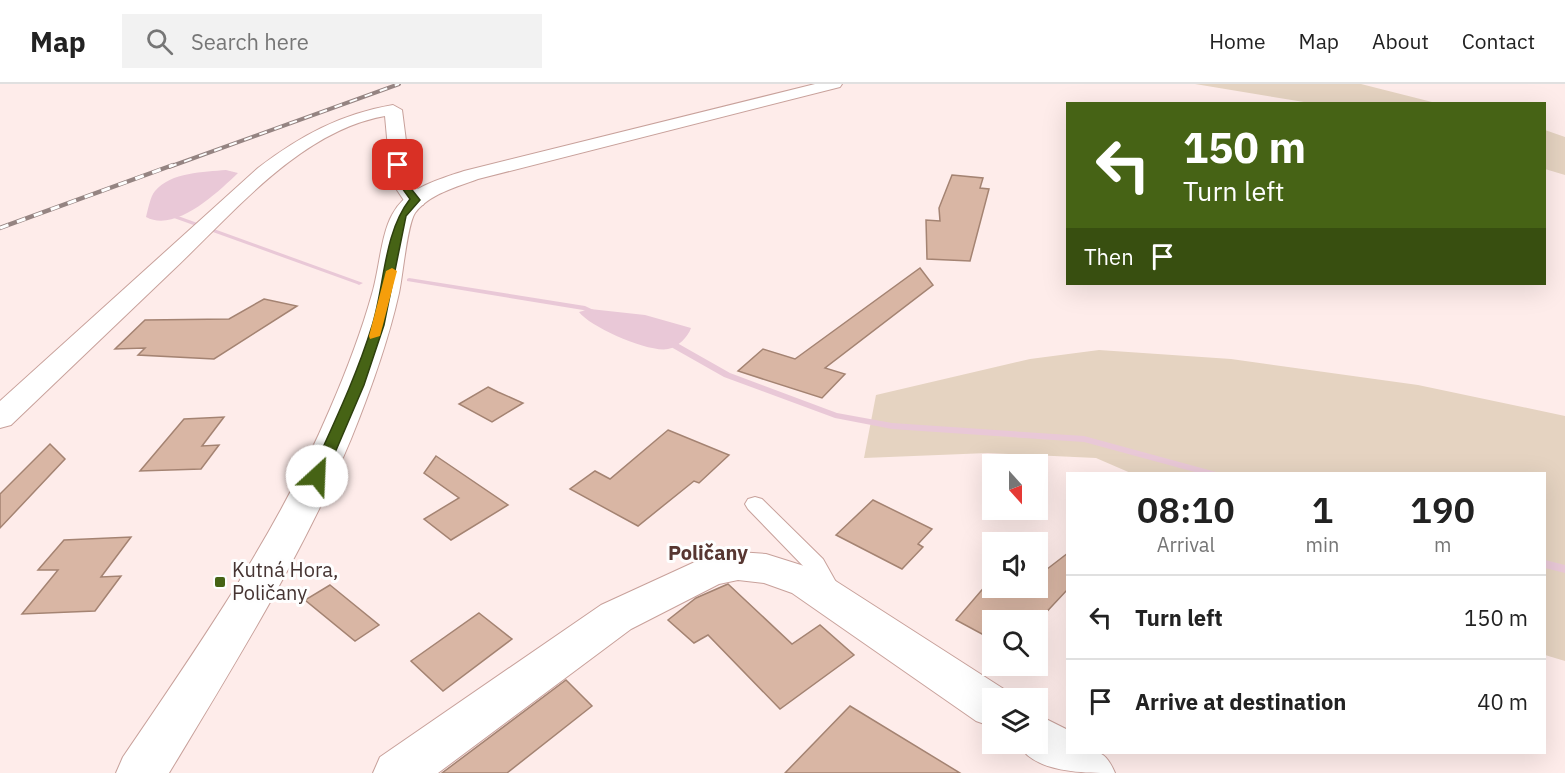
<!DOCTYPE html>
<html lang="en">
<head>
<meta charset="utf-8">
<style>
	:root { --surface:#fff; --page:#f2f2f2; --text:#222; --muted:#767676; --line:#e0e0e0 }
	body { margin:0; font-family:"IBM Plex Sans",sans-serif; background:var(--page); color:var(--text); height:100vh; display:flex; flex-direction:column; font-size:22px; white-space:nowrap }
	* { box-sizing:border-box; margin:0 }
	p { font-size:20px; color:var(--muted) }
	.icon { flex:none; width:33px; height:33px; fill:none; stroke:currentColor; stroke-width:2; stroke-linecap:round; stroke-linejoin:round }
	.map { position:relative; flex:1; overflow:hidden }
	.panel { position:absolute; left:1066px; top:388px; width:480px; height:282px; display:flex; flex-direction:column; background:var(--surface); border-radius:0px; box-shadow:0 6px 24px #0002 }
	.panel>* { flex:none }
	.hud { position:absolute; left:1066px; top:18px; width:480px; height:183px; border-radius:0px; box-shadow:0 6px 24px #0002; background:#466315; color:#fff; overflow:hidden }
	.needle { width:39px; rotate:159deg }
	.fabs { position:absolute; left:982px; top:370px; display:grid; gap:12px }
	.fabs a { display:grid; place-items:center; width:66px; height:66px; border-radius:0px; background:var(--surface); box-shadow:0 6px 24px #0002; font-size:30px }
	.pin { position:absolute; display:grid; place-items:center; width:51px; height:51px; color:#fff; margin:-26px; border-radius:12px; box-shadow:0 3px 9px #0006 }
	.me { position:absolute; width:66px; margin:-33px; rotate:25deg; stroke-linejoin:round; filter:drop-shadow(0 0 4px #0008) }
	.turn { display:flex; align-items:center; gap:21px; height:126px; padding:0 18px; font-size:27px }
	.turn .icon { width:78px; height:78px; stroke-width:2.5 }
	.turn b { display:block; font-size:42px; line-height:51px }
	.then { display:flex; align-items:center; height:57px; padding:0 18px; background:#0003; gap:12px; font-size:22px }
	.eta { display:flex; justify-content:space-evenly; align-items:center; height:102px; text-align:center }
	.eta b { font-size:36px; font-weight:600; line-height:42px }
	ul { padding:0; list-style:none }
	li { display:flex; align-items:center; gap:18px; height:84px; padding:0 18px; border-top:2px solid var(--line) }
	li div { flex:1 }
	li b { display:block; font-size:22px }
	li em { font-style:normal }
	header { display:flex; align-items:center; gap:36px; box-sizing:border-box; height:84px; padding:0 30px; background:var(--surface); border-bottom:2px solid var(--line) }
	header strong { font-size:28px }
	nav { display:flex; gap:33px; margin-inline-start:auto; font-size:21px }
	.search { width:420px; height:54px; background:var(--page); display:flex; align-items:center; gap:15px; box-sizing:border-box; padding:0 21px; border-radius:0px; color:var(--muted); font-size:22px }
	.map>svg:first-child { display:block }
</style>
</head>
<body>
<header>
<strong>Map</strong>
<div class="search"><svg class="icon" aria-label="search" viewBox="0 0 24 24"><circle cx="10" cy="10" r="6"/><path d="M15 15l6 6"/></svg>Search here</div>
<nav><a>Home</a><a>Map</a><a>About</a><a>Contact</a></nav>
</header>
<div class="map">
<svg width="1565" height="689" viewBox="0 0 1565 689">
	<rect width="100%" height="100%" fill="#feecea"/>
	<path fill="#e5d3c1" d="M1195 0H1361L1436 19H1310Z
		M1545 46 1565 53V91L1545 85Z
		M1099 266 1231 275 1418 301 1565 332V577L1545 571V390H1133L1096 374 988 369 864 374 876 311 1030 275Z"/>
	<path fill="#e9c8d7" d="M226 86 238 89C218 108 176 149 146 133 148 126 150 113 155 107 171 88 204 88 226 86Z
		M590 225 645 231 691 244C688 253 678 263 668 265 649 269 590 243 579 228Z"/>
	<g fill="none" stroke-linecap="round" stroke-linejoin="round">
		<path fill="#e9c8d7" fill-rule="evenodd" d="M174 132H178L363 199 359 201 357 200 174 134Z
			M409 194 585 222 602 230 598 232 583 226 407 197V195Z
			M664 255H670L730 289 837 329 892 339 1084 352 1216 388 1218 390H1202L1084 358 892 345 835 334 724 293 664 259 663 257Z
			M1545 476 1565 481V489L1545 484Z"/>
	</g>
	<path fill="#d9b6a4" stroke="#a48372" stroke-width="1.5" d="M952 91 983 94 980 104 989 105 970 177 927 175 926 136 940 137 939 124Z
		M920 184 933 201 825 284 845 290 822 314 738 287 763 265 795 275Z
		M264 215 297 222 214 275 138 271 145 264 115 265 145 236 229 235Z
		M488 303 498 308 523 319 492 338 459 320Z
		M224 333 202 362 219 361 201 385 140 387 184 335Z
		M668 346 729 371 699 399 694 397 638 442 570 405 595 387 610 395Z
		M50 360 65 375 0 444V410Z
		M436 372 508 421 451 456 424 435 459 414 424 389Z
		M873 416 932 445 918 460 923 463 902 485 836 451Z
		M131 453 101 493 121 492 95 527 22 530 58 486H38L64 456Z
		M1068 469V505L1038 537H993V556L956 536 993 493V504H1038V492Z
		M728 500 792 560 820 541 854 571 780 625 708 551 694 559 668 536 696 514Z
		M330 501 379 541 355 557 305 516Z
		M479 529 512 555 443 607 411 577Z
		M566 596 592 622 507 689H442Z
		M850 622 960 689H785Z"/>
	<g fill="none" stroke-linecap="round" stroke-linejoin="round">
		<defs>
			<path id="service" d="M755 413 762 415 823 475 841 507 838 513 830 515 822 513 807 486 748 425 745 420 748 415Z"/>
			<path id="minor" d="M393 21 402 26 411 96 426 116 423 121H407L391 97 385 32C299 47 231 132 170 189 117 240 64 290 11 341L0 344V317L258 84C300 52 340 30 393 21Z
				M738 468 766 470 820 487 1010 609 1013 615H993V643L976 637 792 509 764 499 738 496 719 500 631 545 438 689H373L380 673 601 521 697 477Z
				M1038 631 1068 646V669C1095 669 1103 661 1115 689 1082 689 1035 689 1018 660H1038Z"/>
			<path id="tertiary" d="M815 0H842L840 3 478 95C457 103 429 110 415 129 407 141 403 191 399 209 388 258 370 308 351 355 302 472 234 581 169 689H116L123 673C199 561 277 450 330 325 346 288 361 249 372 210 379 187 381 151 392 131 406 104 437 96 464 87Z"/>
		</defs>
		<use href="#service" stroke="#c8a19b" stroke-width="2"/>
		<use href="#minor" stroke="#c8a19b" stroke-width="2"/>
		<use href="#tertiary" stroke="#c8a19b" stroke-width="2"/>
		<use href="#service" fill="#fff" fill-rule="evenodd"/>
		<use href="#minor" fill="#fff" fill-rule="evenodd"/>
		<use href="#tertiary" fill="#fff" fill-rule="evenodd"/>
		<defs>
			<path id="rail-far1" d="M169 83 399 0"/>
			<path id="rail" d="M0 144 173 81"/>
		</defs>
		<use href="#rail-far1" stroke="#958482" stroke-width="4"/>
		<use href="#rail" stroke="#958482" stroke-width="4.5"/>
		<use href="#rail-far1" stroke="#fefefe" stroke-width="2" stroke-dasharray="8" stroke-linecap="butt"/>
		<use href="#rail" stroke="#fefefe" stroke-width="3" stroke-dasharray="9" stroke-linecap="butt"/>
	</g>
	<path fill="#466315" stroke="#2e400e" stroke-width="1.5" d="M395 79 402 81 405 97 420 116 406 132 384 241 364 301 325 392 317 397 310 392C332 343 356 294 372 242 385 201 383 150 410 115L397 97Z"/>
	<path fill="#f59e0b" d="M392 184 397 187 380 252 370 255 369 252 386 187Z"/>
	<rect fill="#466315" stroke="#fefefe" stroke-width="2" x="214" y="492" width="12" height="12" rx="3"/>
	<g text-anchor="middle" stroke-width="6" stroke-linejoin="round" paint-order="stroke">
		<g font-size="20" font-weight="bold" fill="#573631" stroke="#fefefe">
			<text x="708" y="476">Poličany</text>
		</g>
		<g font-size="20" fill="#453432" stroke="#fefefe" text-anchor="start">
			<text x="232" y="493">Kutná Hora,<tspan x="232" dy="23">Poličany</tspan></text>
		</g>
	</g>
</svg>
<div class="fabs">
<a><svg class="needle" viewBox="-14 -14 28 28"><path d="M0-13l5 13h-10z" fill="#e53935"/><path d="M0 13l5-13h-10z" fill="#767676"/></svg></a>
<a><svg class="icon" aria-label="sound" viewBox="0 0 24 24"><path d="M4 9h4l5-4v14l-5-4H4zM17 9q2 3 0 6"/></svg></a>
<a><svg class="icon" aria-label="search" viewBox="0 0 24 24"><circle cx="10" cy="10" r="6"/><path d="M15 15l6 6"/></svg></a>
<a><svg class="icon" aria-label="layers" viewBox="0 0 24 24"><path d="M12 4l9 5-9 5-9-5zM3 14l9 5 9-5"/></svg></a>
</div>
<div class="pin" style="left:398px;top:81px;background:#d93025"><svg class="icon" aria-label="arrive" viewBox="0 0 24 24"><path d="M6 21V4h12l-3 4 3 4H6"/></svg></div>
<svg class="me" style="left:317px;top:392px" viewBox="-20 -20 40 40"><circle r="19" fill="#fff"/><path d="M0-13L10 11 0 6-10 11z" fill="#466315"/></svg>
<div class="hud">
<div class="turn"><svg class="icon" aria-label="left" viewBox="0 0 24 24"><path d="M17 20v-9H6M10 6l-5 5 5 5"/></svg><div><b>150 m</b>Turn left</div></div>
<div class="then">Then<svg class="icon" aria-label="arrive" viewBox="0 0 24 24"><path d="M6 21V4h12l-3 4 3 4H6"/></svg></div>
</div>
<section class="panel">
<div class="eta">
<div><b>08:10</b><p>Arrival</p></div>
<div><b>1</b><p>min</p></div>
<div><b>190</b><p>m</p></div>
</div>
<ul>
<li><svg class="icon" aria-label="left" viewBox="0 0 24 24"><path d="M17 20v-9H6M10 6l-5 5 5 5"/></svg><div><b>Turn left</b></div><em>150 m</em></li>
<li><svg class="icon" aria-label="arrive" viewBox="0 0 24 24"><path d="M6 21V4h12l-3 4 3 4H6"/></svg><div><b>Arrive at destination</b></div><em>40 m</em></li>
</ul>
</section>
</div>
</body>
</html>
